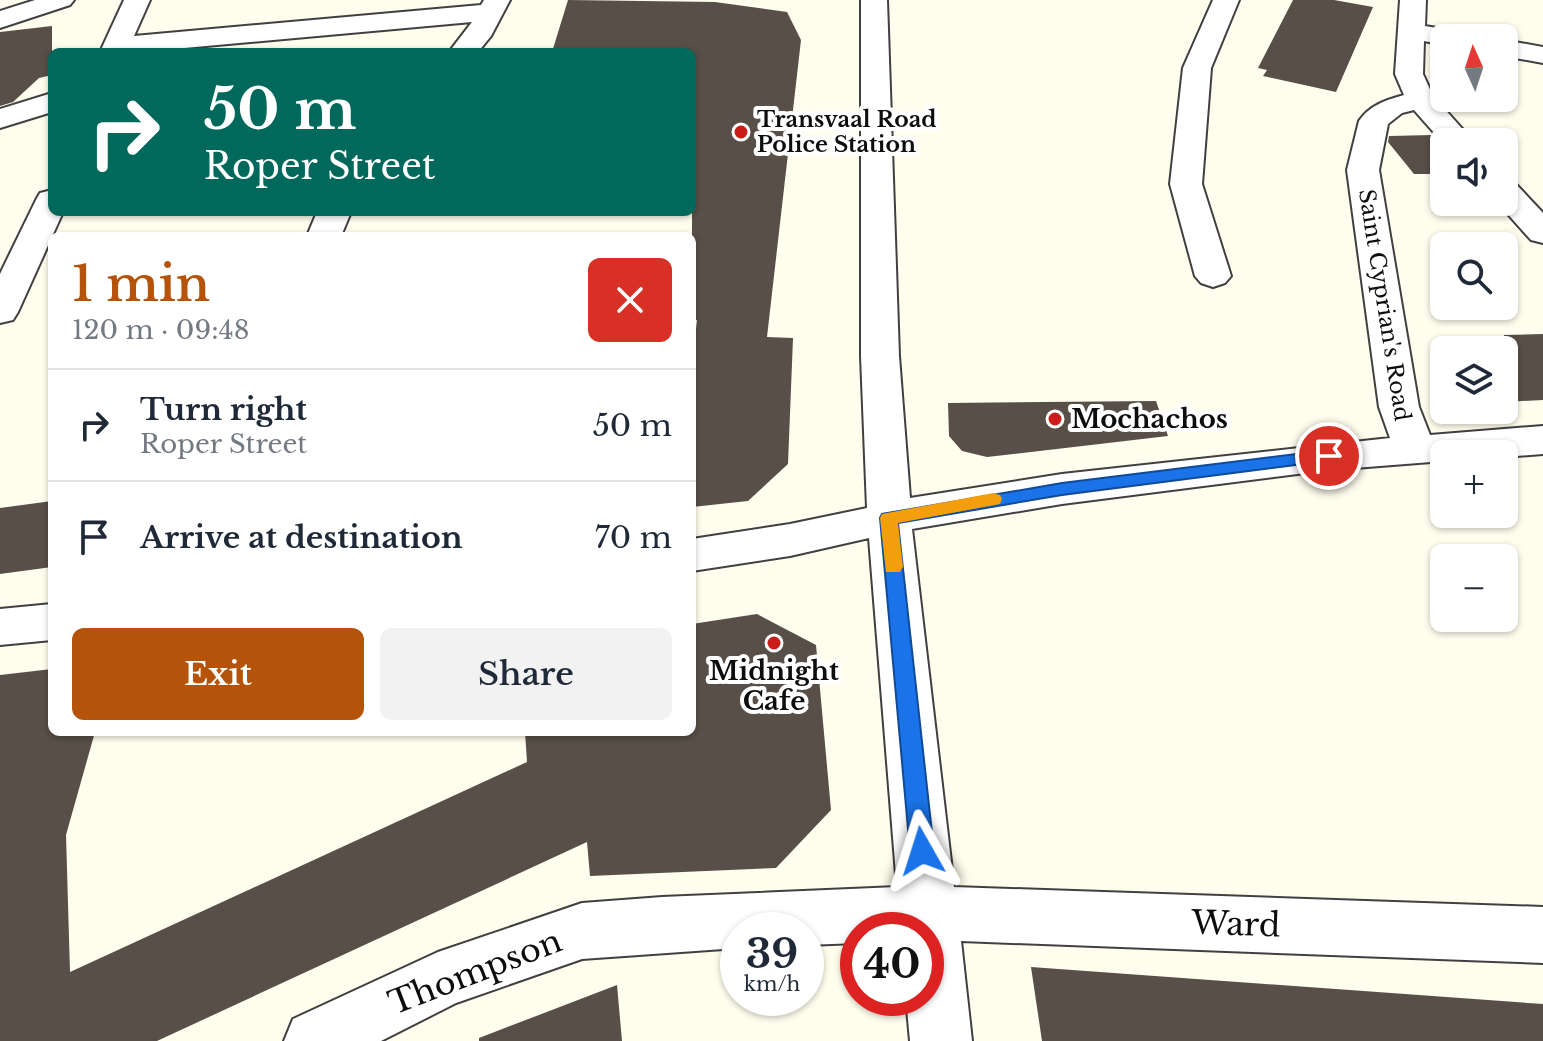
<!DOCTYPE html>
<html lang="en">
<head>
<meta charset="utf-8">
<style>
	:root { --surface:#fff; --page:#f2f2f3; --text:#1f2937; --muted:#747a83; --line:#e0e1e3; --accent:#b45309 }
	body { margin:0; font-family:"Libre Baskerville",serif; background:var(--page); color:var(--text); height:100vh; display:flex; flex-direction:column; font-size:30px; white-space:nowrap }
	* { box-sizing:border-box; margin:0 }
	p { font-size:26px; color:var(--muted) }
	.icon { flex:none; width:44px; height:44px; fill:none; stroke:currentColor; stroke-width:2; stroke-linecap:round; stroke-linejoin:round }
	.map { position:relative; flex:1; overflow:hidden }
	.side { position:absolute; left:48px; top:232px; width:648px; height:504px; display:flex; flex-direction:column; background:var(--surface); border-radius:12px; box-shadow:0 2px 6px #0004 }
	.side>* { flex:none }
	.guide { position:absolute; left:48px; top:48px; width:648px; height:168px; border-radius:12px; box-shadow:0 2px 6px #0004; background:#00695c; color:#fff; overflow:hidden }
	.needle { width:52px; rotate:357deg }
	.fabs { position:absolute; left:1430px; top:24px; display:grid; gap:16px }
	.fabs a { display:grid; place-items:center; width:88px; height:88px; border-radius:12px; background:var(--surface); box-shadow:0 2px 6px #0004; font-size:40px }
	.speed { position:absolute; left:720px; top:912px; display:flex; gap:16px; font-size:40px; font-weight:700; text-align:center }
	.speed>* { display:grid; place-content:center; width:104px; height:104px; border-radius:50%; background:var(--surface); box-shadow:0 2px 6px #0004; line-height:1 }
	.speed small { font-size:20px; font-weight:400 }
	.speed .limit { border:12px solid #d22; background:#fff; color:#111 }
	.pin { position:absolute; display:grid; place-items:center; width:68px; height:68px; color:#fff; margin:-34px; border:4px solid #fff; border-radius:50%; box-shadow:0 2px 8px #0007 }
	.me { position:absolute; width:88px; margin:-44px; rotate:354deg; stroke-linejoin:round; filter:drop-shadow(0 0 6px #0008) }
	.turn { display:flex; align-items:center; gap:28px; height:168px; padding:0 24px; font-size:36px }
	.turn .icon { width:104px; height:104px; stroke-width:2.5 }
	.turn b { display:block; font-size:56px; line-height:68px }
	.round { display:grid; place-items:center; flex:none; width:84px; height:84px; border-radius:12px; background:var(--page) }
	.summary { display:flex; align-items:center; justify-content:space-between; height:136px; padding:0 24px }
	h1 { font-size:48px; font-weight:600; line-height:60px; color:var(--accent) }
	.primary-button { display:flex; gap:16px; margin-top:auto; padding:16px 24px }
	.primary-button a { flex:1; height:92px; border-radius:12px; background:var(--accent); color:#fff; font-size:32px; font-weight:600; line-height:92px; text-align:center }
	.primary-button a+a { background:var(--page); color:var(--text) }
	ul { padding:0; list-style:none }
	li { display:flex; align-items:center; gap:24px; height:112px; padding:0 24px; border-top:2px solid var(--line) }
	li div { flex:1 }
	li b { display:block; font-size:30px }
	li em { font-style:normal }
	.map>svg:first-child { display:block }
</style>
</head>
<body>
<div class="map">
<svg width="1543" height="1041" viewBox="0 0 1543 1041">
	<rect width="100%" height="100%" fill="#fffded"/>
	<path fill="#574f48" d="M568 0 715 2 787 12 801 40 767 337 793 338 788 464 748 501 692 507V364L697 320H692V52H552Z
		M1293 0H1334L1373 7 1336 92 1263 76 1267 70 1258 68Z
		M52 26V75L39 78 13 102 0 106V32Z
		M1432 135 1444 147V174H1414L1388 142 1389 136Z
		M1543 334V400L1504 402V335Z
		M1156 401 1168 436 987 457 962 451 949 436 948 403Z
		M52 501V567L0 574V508Z
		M757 614 816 645 831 810 776 868 590 876 587 842 157 1041H0V675L52 669V732H95L66 835 70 972 527 762 525 732H692V624Z
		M1031 967 1543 1004V1041H1042Z
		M617 985 622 1041H479V1038Z"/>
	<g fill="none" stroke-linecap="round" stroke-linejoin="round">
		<defs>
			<path id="minor" d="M35 0H74L70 5 0 28V11Z
				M124 0H150L134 36 481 5 484 0H510L491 36 478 52H449L472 22 140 52H100Z
				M861 0H887L899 356 910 498 1062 474 1390 438 1379 407 1347 170 1359 121C1370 105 1386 100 1404 95L1395 74 1400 0H1426L1425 26 1461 32 1464 38H1444V45L1424 41 1423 74 1433 96 1474 142 1444 144 1414 110 1402 113 1388 124 1379 170 1419 407 1430 435 1543 426V454L1504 457V454H1444V461L1329 470 1062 504 912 529 954 887 1543 907V963L961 941 972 1041H910L906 998H926V930H858V943L806 945V930H738V948L582 959 456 1003 381 1041H284L293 1019 438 952 582 903 662 897 897 887 869 538 790 556 692 571V539L790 524 867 508 861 356Z
				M1213 0H1239L1211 68 1202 184 1231 276 1225 283 1213 287 1201 283 1195 276 1170 184 1183 68Z
				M1504 40 1543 47V63L1504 56Z
				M52 93V112L0 128V109Z
				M1504 180 1515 183 1543 213V243L1531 240 1497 202H1504Z
				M52 190V212H63L18 312 13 320 0 323V274L36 200 40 193Z
				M317 212H351L341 236H307Z
				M52 604V640L0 645V609Z"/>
		</defs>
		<use href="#minor" stroke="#404040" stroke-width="4"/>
		<use href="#minor" fill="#fff" fill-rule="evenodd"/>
	</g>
	<path fill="#1a73e8" stroke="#114b97" stroke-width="2" d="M1329 450 1335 452 1338 456 1335 460 1062 495 898 523 934 851 930 858 922 861 914 858 910 851 880 518 882 514 1062 483Z"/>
	<path fill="#f59e0b" d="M993 493 1000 495 1002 499 1000 504 898 523 903 567 900 572H886L880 518 882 514Z"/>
	<g fill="#ca1c18" stroke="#fff" stroke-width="3">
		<circle cx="741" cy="132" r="8"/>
		<circle cx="1055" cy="419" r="8"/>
		<circle cx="774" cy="643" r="8"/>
	</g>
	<g text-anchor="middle" stroke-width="8" stroke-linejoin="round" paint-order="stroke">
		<g font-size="22" font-weight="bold" fill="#0d0d0d" stroke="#fff" text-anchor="start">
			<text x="757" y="127">Transvaal Road<tspan x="757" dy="25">Police Station</tspan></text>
		</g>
		<g font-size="22" fill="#0d0d0d" stroke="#fff">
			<text transform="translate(1385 305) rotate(81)" y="8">Saint Cyprian's Road</text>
		</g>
		<g font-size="26" font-weight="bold" fill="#0d0d0d" stroke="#fff" text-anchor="start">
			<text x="1071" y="428">Mochachos</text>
			<text x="774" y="680" text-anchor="middle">Midnight<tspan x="774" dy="30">Cafe</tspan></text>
		</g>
		<g font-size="32" fill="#0d0d0d" stroke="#fff">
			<text transform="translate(1236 924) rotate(2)" y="11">Ward</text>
			<text transform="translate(475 972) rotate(-21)" y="11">Thompson</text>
		</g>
	</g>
</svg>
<div class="fabs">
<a><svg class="needle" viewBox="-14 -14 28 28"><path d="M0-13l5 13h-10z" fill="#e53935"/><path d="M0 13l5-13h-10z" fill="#747a83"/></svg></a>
<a><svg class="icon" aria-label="sound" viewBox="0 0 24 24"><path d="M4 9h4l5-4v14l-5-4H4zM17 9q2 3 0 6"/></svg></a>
<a><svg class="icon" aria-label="search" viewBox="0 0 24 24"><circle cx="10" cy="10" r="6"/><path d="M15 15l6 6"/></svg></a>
<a><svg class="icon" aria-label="layers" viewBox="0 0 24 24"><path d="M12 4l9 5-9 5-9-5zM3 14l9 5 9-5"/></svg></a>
<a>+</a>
<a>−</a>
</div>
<div class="speed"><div>39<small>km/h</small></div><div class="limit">40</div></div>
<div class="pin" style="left:1329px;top:456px;background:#d93025"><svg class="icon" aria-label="arrive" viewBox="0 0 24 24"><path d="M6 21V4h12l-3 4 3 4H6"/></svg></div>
<svg class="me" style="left:922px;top:851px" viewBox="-20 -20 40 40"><path d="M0-17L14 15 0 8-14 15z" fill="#1a73e8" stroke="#fff" stroke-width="4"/></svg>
<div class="guide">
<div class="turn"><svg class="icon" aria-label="right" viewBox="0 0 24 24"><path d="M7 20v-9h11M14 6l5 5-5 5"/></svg><div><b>50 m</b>Roper Street</div></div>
</div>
<section class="side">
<div class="summary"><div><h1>1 min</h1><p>120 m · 09:48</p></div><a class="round" style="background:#d93025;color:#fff"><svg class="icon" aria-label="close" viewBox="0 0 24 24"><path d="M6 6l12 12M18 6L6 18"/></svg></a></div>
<ul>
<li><svg class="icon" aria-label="right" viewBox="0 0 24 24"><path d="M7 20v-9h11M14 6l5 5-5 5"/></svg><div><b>Turn right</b><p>Roper Street</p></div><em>50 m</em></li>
<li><svg class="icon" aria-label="arrive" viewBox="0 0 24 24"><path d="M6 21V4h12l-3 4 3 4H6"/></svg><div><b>Arrive at destination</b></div><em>70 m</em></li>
</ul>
<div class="primary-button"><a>Exit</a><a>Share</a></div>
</section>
</div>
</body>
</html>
